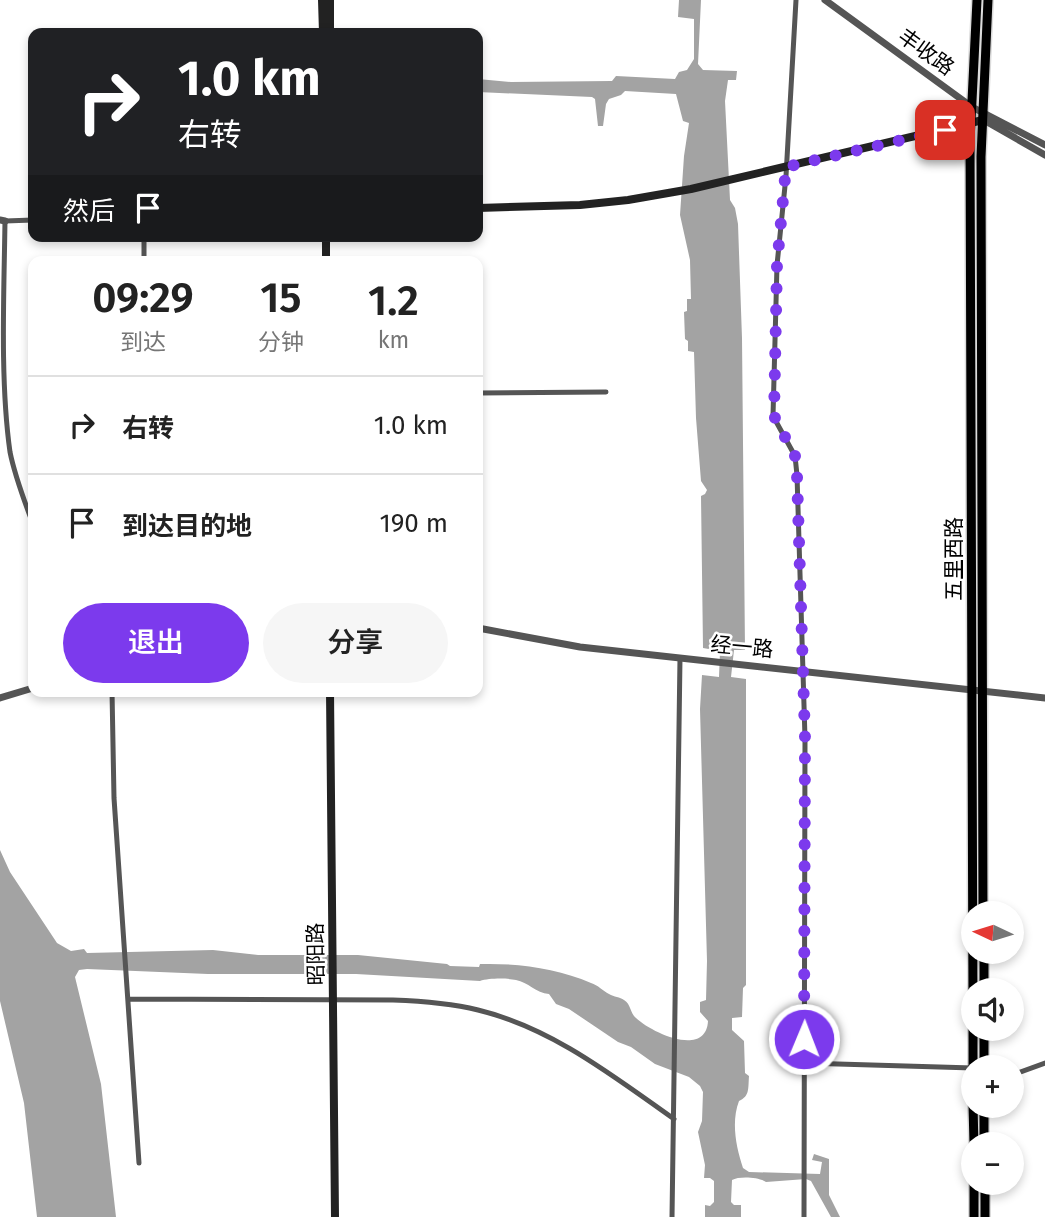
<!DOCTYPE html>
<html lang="zh">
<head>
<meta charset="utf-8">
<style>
	:root { --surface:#fff; --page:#f6f6f6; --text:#222; --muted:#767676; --line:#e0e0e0; --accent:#7c3aed }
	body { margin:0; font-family:"Fira Sans","Noto Sans SC",sans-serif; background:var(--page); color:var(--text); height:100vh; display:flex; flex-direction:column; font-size:26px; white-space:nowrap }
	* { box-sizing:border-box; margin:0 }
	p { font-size:23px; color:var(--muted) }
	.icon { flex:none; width:38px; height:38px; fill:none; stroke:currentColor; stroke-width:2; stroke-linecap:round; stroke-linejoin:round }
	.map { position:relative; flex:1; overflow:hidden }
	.details { position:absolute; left:28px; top:256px; width:455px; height:441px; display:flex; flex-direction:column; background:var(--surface); border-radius:14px; box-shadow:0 4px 10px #0003 }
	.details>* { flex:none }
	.banner { position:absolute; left:28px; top:28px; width:455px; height:214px; border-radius:14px; box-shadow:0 4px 10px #0003; background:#202124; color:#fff; overflow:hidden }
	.needle { width:46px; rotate:274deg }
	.controls { position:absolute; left:961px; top:901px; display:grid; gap:14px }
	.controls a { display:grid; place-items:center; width:63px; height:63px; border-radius:50%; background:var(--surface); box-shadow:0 4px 10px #0003; font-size:35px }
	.pin { position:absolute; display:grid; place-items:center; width:60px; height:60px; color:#fff; margin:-30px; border-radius:14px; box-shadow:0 4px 10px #0006 }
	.me { position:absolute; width:77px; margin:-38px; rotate:1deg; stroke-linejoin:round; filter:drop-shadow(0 0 5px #0008) }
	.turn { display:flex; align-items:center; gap:24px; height:147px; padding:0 35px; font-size:32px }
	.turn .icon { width:91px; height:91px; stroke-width:2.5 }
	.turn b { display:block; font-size:49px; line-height:60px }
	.then { display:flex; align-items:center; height:66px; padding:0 35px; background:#0003; gap:14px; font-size:26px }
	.eta { display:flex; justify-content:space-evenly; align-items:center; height:119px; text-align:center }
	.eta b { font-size:42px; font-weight:600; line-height:49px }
	.primary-button { display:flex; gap:14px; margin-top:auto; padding:14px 35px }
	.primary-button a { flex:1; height:80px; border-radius:42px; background:var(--accent); color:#fff; font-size:28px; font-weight:600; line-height:80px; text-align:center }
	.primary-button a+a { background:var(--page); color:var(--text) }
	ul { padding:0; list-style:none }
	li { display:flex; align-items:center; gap:21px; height:98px; padding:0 35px; border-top:2px solid var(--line) }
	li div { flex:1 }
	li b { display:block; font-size:26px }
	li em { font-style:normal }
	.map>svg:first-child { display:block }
</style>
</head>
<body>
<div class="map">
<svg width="1045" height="1217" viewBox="0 0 1045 1217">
	<rect width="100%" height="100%" fill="#fff"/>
	<path fill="#a3a3a3" d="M679 0H701L698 64 703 70 737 71 736 80H728L725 101 730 200 735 208 738 224 742 338 745 650H734L731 677 746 679V985L743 988 742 1017 732 1018V1030L744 1041 745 1073 749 1076C748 1088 750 1096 739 1101 731 1122 736 1147 743 1168L749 1172 820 1174 822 1162 812 1160 814 1154 829 1159V1195L840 1217H831L811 1181 806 1179 766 1182C759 1177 739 1176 732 1180L731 1202 734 1205H741V1217H705V1205L710 1206 714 1202V1181L710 1178H704L705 1165 698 1132 702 1121 703 1092 700 1086 689 1077 655 1064 631 1047 618 1042 569 1009 556 1004 549 994C536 993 528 982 516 980 507 978 489 978 480 981L356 974H208L87 969 79 970 75 977 101 1084 116 1217H37L24 1103 0 1001V850L10 872 57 943 71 951 84 949 87 953 213 950 258 955H358L447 964 450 966 479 967 480 964C517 963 557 968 591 983 598 985 603 991 609 994 614 997 620 997 624 1000 631 1004 630 1013 636 1018 652 1033 706 1058 708 1021L700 1012V1002L706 1000 707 961 700 709 702 675 719 677 720 651 703 648 701 496 705 494 707 490 701 481 696 418 694 352 688 351V341L685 339 684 312 687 311V299H691L690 260 680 215 684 156 689 123 683 121 676 94 625 91 621 95 609 99 606 104 603 126H598L595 99 592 97 478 92V79L511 82 612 81 616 76 675 79 679 72 687 70 694 59V19L678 17Z"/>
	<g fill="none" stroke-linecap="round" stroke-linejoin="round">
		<defs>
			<path id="primary" d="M983 914 981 157 988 0
				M984 952V990
				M973 1011 970 141 977 0
				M973 1029V1068
				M984 1029V1068
				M973 1106 974 1144
				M984 1106V1144
				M974 1183V1217
				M985 1183V1217"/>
		</defs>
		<use href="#primary" stroke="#dbdbdb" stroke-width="12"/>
		<path stroke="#555" stroke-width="5" d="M796 0 786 176 777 265 773 416 795 456 797 475 805 738 804 1217
			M33 220 5 221C4 294 0 381 10 452 15 477 24 500 33 524
			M144 236V261
			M478 393 606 392
			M112 691 114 798 139 1163
			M128 999 393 1000C422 1001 450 1003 478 1010 552 1028 613 1076 674 1119
			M804 1063 973 1068
			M1012 1075 1045 1063
			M672 1217 680 658"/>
		<path stroke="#555" stroke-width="7" d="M825 0 972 107 1045 145
			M982 119 1045 155
			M0 220 5 221
			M478 628 580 647 1045 698
			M0 698 33 688"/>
		<path stroke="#222" stroke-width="8" d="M322 0 323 33
			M330 0V33
			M478 208 580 205 628 200 691 189 983 120
			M326 236V261
			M330 691 335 1217"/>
		<use href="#primary" stroke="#000" stroke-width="9"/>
	</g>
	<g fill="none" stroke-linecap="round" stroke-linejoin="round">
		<path stroke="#7c3aed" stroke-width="12" stroke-dasharray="0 21.6" d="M804 1039 805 738 797 475 795 456 774 416 777 265 786 167 945 130"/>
	</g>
	<g text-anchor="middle" stroke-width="5" stroke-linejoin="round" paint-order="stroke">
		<g font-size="21" fill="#000" stroke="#fff">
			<text transform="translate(926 52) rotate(36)" y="7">丰收路</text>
			<text transform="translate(954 559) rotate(-90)" y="7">五里西路</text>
			<text transform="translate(742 647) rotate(5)" y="7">经一路</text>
			<text transform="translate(316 954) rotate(-91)" y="7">昭阳路</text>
		</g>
	</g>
</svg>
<div class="controls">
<a><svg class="needle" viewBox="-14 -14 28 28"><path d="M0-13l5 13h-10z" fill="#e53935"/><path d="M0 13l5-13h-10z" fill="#767676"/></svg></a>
<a><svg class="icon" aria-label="sound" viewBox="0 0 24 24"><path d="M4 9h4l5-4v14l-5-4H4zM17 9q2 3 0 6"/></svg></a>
<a>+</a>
<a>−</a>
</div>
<div class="pin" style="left:945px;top:130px;background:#d93025"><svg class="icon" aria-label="arrive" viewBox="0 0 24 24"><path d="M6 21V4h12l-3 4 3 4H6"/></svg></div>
<svg class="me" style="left:804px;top:1039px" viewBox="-20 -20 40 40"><circle r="17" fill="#7c3aed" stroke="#fff" stroke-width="3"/><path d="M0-11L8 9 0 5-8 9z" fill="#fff"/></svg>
<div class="banner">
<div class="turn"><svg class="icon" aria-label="right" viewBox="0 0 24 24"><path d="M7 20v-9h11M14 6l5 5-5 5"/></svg><div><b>1.0 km</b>右转</div></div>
<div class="then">然后<svg class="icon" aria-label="arrive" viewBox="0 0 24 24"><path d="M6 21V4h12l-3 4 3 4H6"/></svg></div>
</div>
<section class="details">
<div class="eta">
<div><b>09:29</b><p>到达</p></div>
<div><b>15</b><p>分钟</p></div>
<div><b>1.2</b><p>km</p></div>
</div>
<ul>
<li><svg class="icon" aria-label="right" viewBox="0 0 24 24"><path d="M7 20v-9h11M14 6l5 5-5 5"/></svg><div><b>右转</b></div><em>1.0 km</em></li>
<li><svg class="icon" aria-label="arrive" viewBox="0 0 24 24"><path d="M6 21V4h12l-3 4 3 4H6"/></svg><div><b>到达目的地</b></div><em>190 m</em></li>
</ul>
<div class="primary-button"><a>退出</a><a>分享</a></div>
</section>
</div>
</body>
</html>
